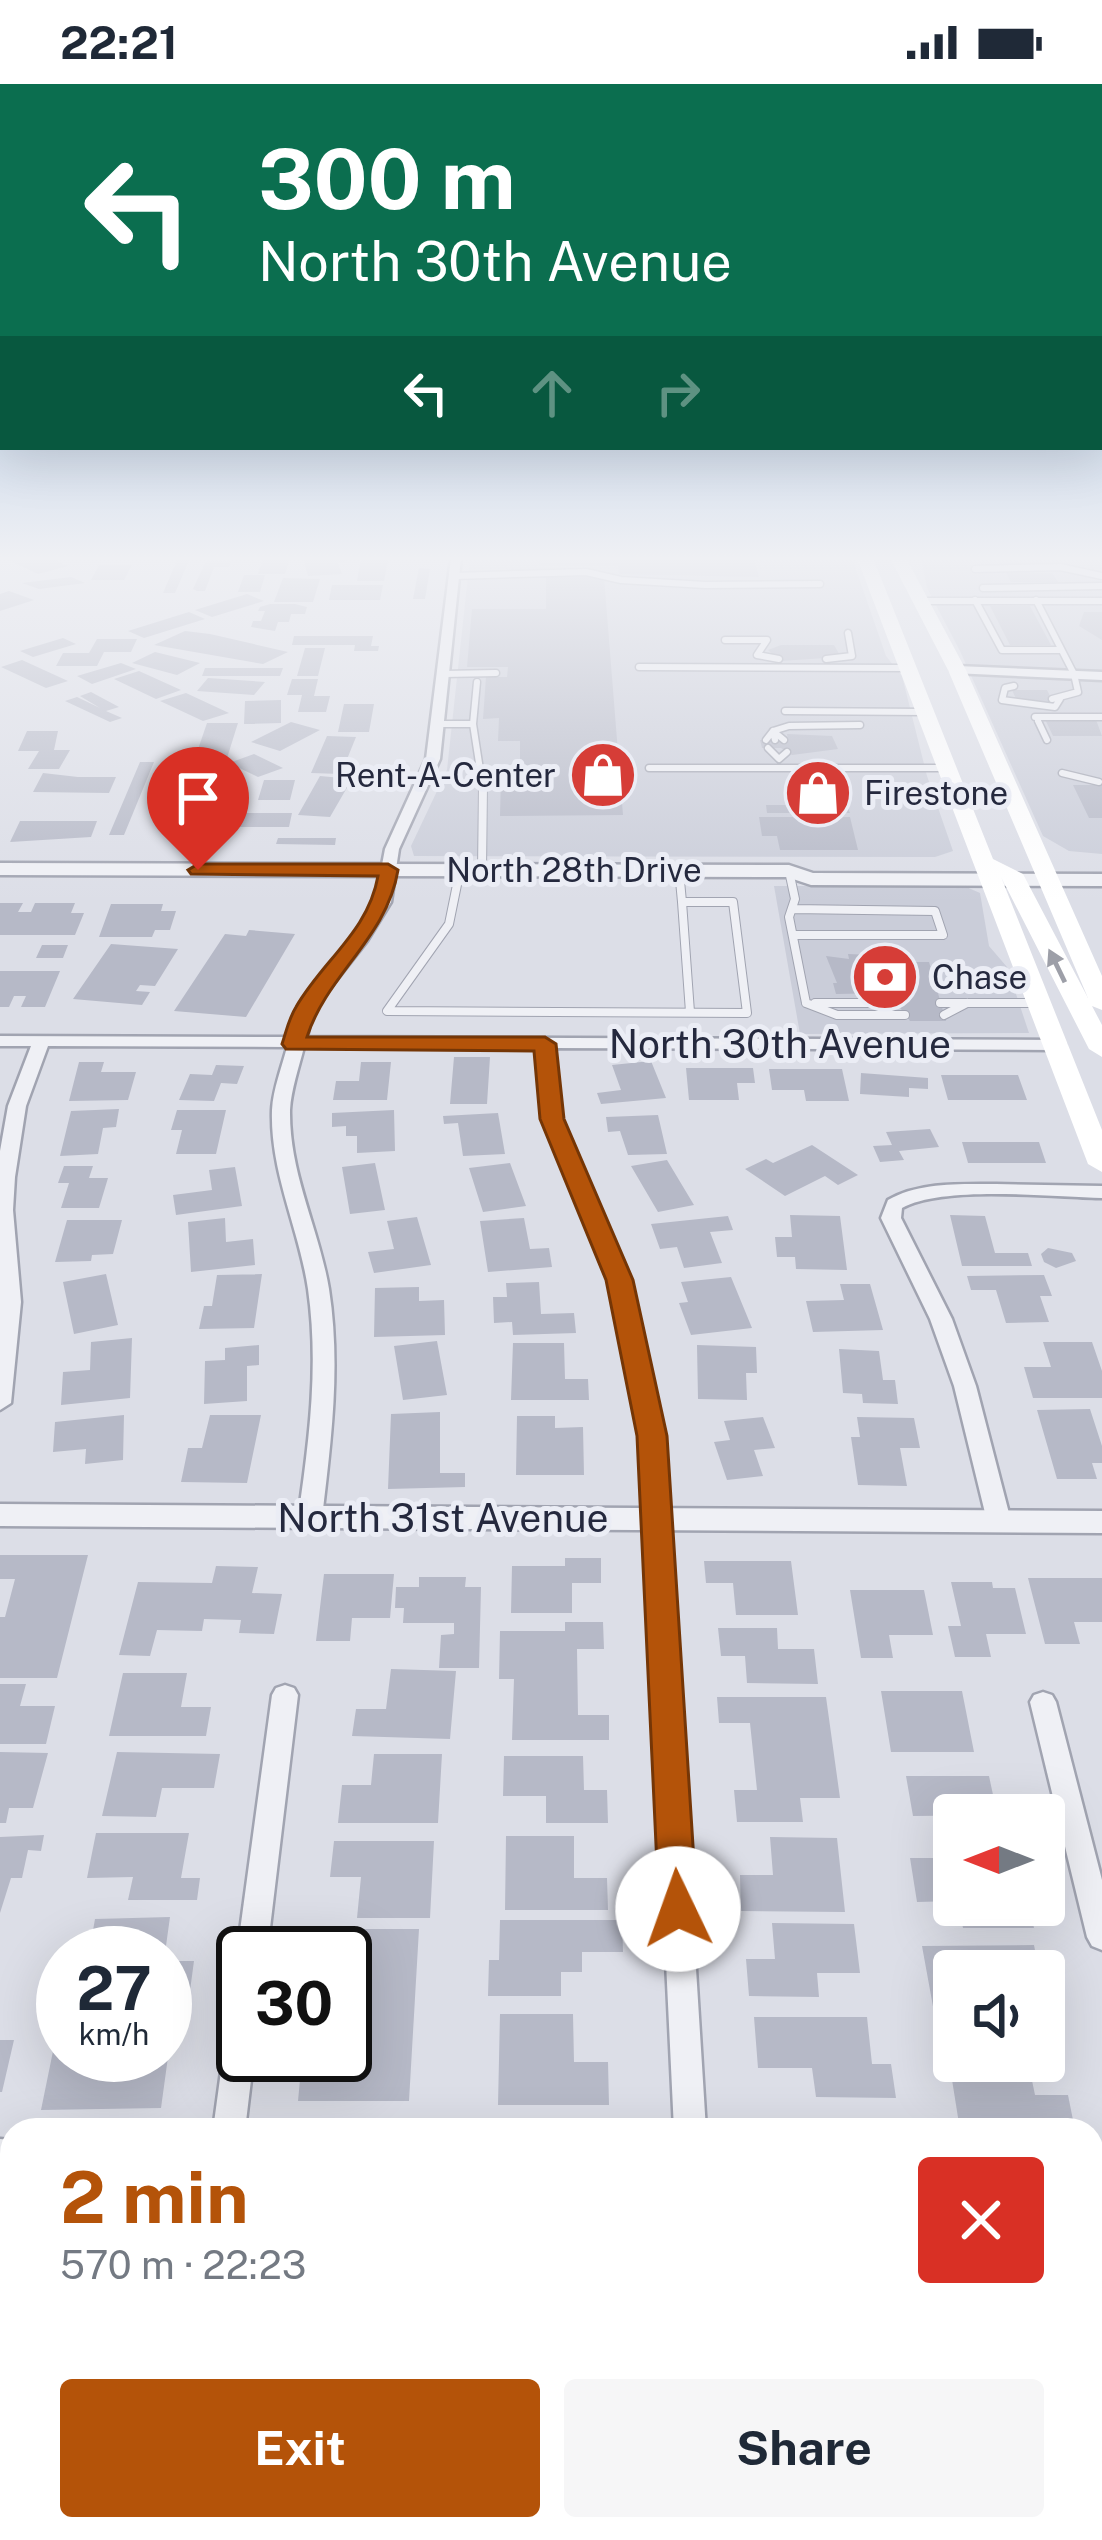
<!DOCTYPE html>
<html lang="en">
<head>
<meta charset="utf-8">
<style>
	:root { --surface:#fff; --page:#f6f6f7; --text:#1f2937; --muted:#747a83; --accent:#b45309 }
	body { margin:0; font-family:"Public Sans",sans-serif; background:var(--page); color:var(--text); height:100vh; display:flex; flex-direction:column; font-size:45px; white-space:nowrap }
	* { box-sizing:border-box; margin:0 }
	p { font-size:39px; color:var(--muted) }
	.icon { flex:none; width:66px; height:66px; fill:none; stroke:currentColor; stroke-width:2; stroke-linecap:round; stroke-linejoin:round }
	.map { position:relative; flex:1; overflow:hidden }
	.sheet { position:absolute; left:0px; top:2034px; width:1104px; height:423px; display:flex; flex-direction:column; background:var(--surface); border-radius:36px 36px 0 0; box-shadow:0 12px 48px #0002 }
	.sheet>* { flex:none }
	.top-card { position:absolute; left:0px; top:0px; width:1104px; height:366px; box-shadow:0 12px 48px #0002; background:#0b6e4f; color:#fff; overflow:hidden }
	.needle { width:78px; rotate:270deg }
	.buttons { position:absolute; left:933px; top:1710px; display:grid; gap:24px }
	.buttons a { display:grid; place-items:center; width:132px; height:132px; border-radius:12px; background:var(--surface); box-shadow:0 12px 48px #0002; font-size:60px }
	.speed { position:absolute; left:36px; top:1842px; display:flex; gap:24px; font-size:60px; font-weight:700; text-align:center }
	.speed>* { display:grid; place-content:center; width:156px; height:156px; border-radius:50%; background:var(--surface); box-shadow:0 12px 48px #0002; line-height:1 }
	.speed small { font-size:30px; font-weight:400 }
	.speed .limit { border:6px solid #111; border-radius:18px; background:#fff; color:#111 }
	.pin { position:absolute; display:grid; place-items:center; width:102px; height:102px; color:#fff; margin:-123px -51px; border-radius:50% 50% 50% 0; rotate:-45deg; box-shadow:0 0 12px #0007 }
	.pin .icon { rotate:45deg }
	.me { position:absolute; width:132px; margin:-66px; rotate:357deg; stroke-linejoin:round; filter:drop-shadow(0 0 9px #0008) }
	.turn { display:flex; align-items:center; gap:42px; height:252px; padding:0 60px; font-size:54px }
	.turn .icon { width:156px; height:156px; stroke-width:2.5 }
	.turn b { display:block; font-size:84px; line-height:102px }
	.lanes { display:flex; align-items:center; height:114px; padding:0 60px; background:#0003; justify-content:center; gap:60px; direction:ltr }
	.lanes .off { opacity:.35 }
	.round { display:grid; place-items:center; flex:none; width:126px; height:126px; border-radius:12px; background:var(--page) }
	.headline { display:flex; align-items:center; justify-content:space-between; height:204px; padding:0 60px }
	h1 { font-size:72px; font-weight:700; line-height:90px; color:var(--accent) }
	.button { display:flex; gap:24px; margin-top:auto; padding:24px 60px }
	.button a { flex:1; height:138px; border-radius:12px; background:var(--accent); color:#fff; font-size:48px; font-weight:700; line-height:138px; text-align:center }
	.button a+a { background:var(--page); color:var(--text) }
	.status { display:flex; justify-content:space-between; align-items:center; height:84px; padding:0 60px; background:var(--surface); direction:ltr }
	.status svg { height:33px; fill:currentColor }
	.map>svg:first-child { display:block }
</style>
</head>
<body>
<div class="status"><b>22:21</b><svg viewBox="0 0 49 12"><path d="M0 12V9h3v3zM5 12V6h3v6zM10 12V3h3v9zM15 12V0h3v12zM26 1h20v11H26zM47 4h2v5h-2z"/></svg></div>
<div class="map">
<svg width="1102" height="2456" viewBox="0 0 1102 2456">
	<rect width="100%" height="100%" fill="#dcdee7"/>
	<path fill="#cacdd9" d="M470 474H852L886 572 902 592 927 692 953 767 935 773 414 772 411 762 447 686Z
		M921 474H1102V770L1069 767 1043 752 960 567 927 504Z
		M774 802H964L980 809 989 862 1007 883 1029 949 800 950Z"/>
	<path fill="#b6b9c7" d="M4 474H50L68 482 38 490Z
		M178 474H190L175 509H163Z
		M263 474H290L285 490H258Z
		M303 474H344L346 478 338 479 342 490 308 492Z
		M539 474H754L759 493 619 490 618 482H539Z
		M361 476H388L384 497H357Z
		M206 477H231L229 483H214L205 507H197L193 505Z
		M99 481H132L124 496H91Z
		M419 484 430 485 425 515H413Z
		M1006 488 1052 489 1058 498H1011Z
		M244 491H265L260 508H238Z
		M71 493 85 499 39 505 22 499Z
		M546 493H604L623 731 500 732 501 694H540V681H520V657H498L499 634 483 635 486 593H507L508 583H467L472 525H546Z
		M283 494 320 495 313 518H274Z
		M332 501H383L380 516H329Z
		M9 507 34 516 0 527V510Z
		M247 510 264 517 212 533 195 526Z
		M270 520H295L307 523 305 530H291L289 538H278L275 547 251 543 253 537H261L265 527H258L260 523Z
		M990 522H1030L1051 561H1010Z
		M189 528 205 535 144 554 128 547Z
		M1084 528H1102V556L1079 542Z
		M185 547 210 550 288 568 263 580 154 561Z
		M294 552H373L371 562H379L378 567H354L355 561H292Z
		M63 554 76 560 33 573 20 567Z
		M97 555H137L131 568H104L97 582H56L63 569H89Z
		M781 561H834L841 573 780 577 768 566Z
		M305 564H325L318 592H297Z
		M155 568 200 579 177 591 132 579Z
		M22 576 68 597 46 604 1 583Z
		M121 579 136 585 92 600 77 592Z
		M205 584H283L280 592H202Z
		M139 587 181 606 156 615 114 595Z
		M208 594 265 598 254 611 197 607Z
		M292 595H318L314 612H330L326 628H298L302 611H287Z
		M1012 606H1047L1054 620 1018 619Z
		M91 608 119 623 106 627 122 634 110 638 65 617 77 613 100 624 80 612Z
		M186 609 229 629 203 637 160 617Z
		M281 616V639L244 640 245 617Z
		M344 620H374L369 648H338Z
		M1044 633H1095L1102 652H1053Z
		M291 638 320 646 280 667 251 658Z
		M207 639H238L227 674H195Z
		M27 647H58L54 666H70L59 685H28L39 667H18Z
		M787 650 832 652 838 665 792 671 781 664H762L760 656H788Z
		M327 652 356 653 341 690 311 689Z
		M254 670 283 684 258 693 229 679Z
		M140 678H154L124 751H109Z
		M178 678H209L189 736H157Z
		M43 689 78 693H116L109 709 33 708Z
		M320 692 352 695 330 733 298 731Z
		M264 696H295L290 716H258Z
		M794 698 837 699 850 729H767L766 721H800Z
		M1073 701H1102V734H1089Z
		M204 729H292L289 743H199Z
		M759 733H850L858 766H780L777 752H762Z
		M20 737H97L91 753 10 758Z
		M278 754H336L335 761 276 760Z
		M0 819H23L18 828H31L35 819H75L71 829H84L75 851H0Z
		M111 820H163L161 827H176L170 846H155L152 853H99Z
		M249 846 295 850 246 933 174 927 225 850 246 852Z
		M111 860 178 865 155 902 140 901 136 907 150 908 142 921 73 915Z
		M42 861H68L63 874H36Z
		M871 868 892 869 894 878H929L946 937H910L889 909 836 910 833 899H837L826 872 849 875 848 870 872 871Z
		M0 887H60L45 923H21L26 912H14L9 923H0Z
		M454 973H490L487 1020H450Z
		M651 977 666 1014 601 1020 597 1009 621 1006 612 981Z
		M79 978H104L101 988H136L128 1016 69 1017Z
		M361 978H391L387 1016H333L336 997H359Z
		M216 981 244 982 237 1000 221 999 214 1017 179 1016 190 990 212 991Z
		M686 984H753L755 999H737L739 1016H689Z
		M769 985H842L849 1017H806L804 1006H772Z
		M861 989 928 994V1005L909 1004V1013L860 1010Z
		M941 991H1018L1027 1016H948Z
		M119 1025 116 1043 103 1044 98 1070 60 1072 71 1027Z
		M177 1026H226L216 1070H176L182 1046H171Z
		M394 1026 395 1067 357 1069V1052H346V1042L332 1043V1029Z
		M498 1029 505 1070 463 1072 458 1039 444 1040 443 1032Z
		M658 1031 667 1070 628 1071 620 1047 608 1048 606 1033Z
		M930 1045 939 1063 899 1067 904 1076 880 1078 873 1062 892 1061 886 1048Z
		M962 1058H1039L1046 1079H968Z
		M812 1061 858 1091 838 1101 825 1092 785 1112 745 1085 766 1075 773 1079Z
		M667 1076 694 1121 658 1128 631 1082Z
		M375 1079 385 1126 350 1130 342 1083Z
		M510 1079 526 1122 483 1128 469 1084Z
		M64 1082H93L89 1094H108L99 1124H61L69 1099H58Z
		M235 1083 242 1122 176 1131 173 1111 212 1106 209 1086Z
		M790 1131 840 1132 847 1186 796 1185 795 1173H777L775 1153H792Z
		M950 1131 985 1132 995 1169H1028L1032 1182H962Z
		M728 1132 733 1146 710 1148 722 1179 684 1184 677 1163 660 1165 651 1140Z
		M417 1133 431 1181 374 1189 368 1168 394 1165 387 1137Z
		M225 1134 226 1158 253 1155 255 1181 191 1188 188 1138Z
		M524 1134 530 1165 549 1164 552 1183 488 1188 480 1137Z
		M67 1136H122L113 1170 92 1171 91 1177 55 1178Z
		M1048 1164 1072 1169 1076 1177 1056 1184 1044 1178 1041 1170Z
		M106 1190 118 1241 74 1250 63 1198Z
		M262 1190 254 1244 199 1245 204 1222H212L217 1191Z
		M1044 1191 1052 1212H1040L1049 1238 1006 1239 996 1206H971L967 1192Z
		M731 1193 752 1244 691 1251 679 1219 688 1218 681 1198Z
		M539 1198 541 1230 574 1229 576 1249 513 1251 512 1238 494 1239 493 1213H507L506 1199Z
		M840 1200H870L883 1246 813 1248 806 1217 844 1216Z
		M419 1203V1217L444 1216 445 1251 374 1253 375 1204Z
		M132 1254 130 1314 61 1321 63 1288 90 1286 91 1258Z
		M437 1257 447 1311 403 1316 394 1262Z
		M1043 1258H1092L1102 1287V1314H1033L1024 1283H1051Z
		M513 1259H564L565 1295H588L589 1316H511Z
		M259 1261V1281L247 1282V1317L204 1320 205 1277 225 1276V1264Z
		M697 1261 756 1263 757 1289H746L747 1316 698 1315Z
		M839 1265 879 1267 883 1296H895L898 1320 863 1319 862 1310 843 1309Z
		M1090 1325 1102 1362V1379H1092L1097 1395H1057L1037 1326Z
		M440 1328V1389H465V1403L388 1405 391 1330Z
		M124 1331 123 1376 85 1380 86 1365 53 1368 55 1338Z
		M210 1331H261L247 1399 181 1398 188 1364H202Z
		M517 1332H555V1344L583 1343 584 1391H516Z
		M763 1333 775 1364 754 1366 763 1392 727 1396 714 1358 730 1356 724 1337Z
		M857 1333 914 1334 920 1364H900L907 1402 858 1401 851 1353H860Z
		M0 1471H88L57 1594H0V1533H5L15 1495H0Z
		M565 1474H601V1499H572V1529H511L512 1482H565Z
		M704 1477H791L798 1531H736L733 1499H706Z
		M216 1482 258 1483 252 1509 282 1510 274 1550 239 1549 241 1536 204 1535 202 1547 157 1546 150 1572 119 1571 138 1498 212 1499Z
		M324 1490H394L390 1534H352L350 1557H316Z
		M419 1493H466L465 1503H481L479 1584H439L441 1551 454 1550V1539H403L404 1524H395L396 1503H419Z
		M1028 1494H1102V1538H1074L1080 1560H1045Z
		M951 1498H992L993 1504H1015L1026 1550H986L991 1573H955L948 1542H961Z
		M850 1506H924L933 1551H889L893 1574H861Z
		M565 1538H603L604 1565H577L578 1631H609V1656H512L514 1595H499L500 1547H565Z
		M718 1544H777L778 1565H814L818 1600 747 1599 745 1572H721Z
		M391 1585 456 1587 450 1655 352 1652 356 1625H386Z
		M123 1589H187L181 1623H211L206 1652H109Z
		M0 1600H26L20 1622H55L46 1660H0Z
		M881 1607H962L974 1668H891Z
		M717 1613H826L840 1714H800L803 1738H737L734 1706H757L750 1639H719Z
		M0 1668 48 1669 33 1724H9L6 1739H0Z
		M117 1668 220 1670 214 1704H162L156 1733 102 1732Z
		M374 1670H442L438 1739H338L342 1701H371Z
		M504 1672H583L584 1706H607L608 1739H546V1712H503Z
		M906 1692H989L995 1720H1016L1018 1731 913 1732Z
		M96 1749H189L181 1794H200L197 1816H128L133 1793 87 1794Z
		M44 1751 41 1767 28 1766 22 1794H11L0 1829V1753Z
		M506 1752H574V1794H607L608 1826H505Z
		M770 1753 837 1754 845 1828 741 1827 740 1791H773Z
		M334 1757H434L430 1834H357L361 1793H330Z
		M910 1774H954V1817L917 1818Z
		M958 1821H1029L1034 1844H963Z
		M170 1833 165 1869H89L95 1835Z
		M500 1836H622L623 1868H582V1888H561V1912H488L489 1876H499Z
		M772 1839 854 1840 860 1889H817L819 1913 749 1912 746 1875H775Z
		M316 1845H419L409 2017H298L302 1974 345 1971V1869H313Z
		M1034 1861 1039 1887H954V1939H936L922 1862Z
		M165 1877H194L189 1914H165Z
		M61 1928 63 1971 168 1973 161 2024 41 2026Z
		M500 1930H573L574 1978H608L609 2021H498Z
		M754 1933H867L872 1980H891L896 2014 816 2013 812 1984H758Z
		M0 1956H14L2 2008H0Z
		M946 1958H954V1977H1028L1035 2011H1068L1075 2046H960Z
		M4 2174H12V2238H0Z
		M1092 2235H1102V2290H1092Z
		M0 2255H12V2369H0Z
		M10 2388 12 2445H71L70 2453 0 2456V2420Z
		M1092 2416H1102V2456H1026L1025 2445H1092Z
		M270 2445H410V2456H269Z
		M481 2445H617V2456H481Z
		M812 2445H946L947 2456 813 2453Z"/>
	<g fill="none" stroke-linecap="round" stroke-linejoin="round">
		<defs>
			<path id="service-far1" d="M975 485 1060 483 1102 492
				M454 492 586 488 621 496 705 501 820 500
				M983 504 1102 502
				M975 516 1002 566H1061
				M1036 516 1074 590 1078 608 1052 615
				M919 517H1102
				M725 556H767L757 571 779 575
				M826 575 852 572 848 549
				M639 583 909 584
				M444 590 496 589
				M1002 616 1055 623 1060 615
				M1002 616 1005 604 1014 602
				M785 627 926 628
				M1035 633H1102
				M1038 637 1047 656
				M437 640H473L483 705
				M473 640 477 598
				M766 656 773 647 784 656
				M775 656 773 647 789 642 860 641
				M768 664 779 675 787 668
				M649 684H948
				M1062 689 1099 698"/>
			<path id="service" d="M460 786 449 840 387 927 747 929 733 818H682L679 786
				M482 786 483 702
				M789 787 795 815 789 833 806 919
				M682 818 690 928
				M792 825 935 827 943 851H793
				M806 919 837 931H905
				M815 919H896
				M940 919H1036
				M944 931 967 919"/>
			<path id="minor" d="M451 474H461L440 675 399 765 391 818 367 857 313 926 307 953 1056 956 1065 961 1056 966 554 964 561 1035 629 1196 663 1352 706 2046H674L641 1352 609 1196 543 1035 537 964 304 963C299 983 291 1006 290 1026 289 1090 319 1144 329 1205 341 1282 331 1358 322 1434L318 1440H302L298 1434C309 1358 319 1282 308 1205 299 1144 270 1089 272 1026 273 1005 282 983 287 963L48 962 26 1022 15 1093 13 1126 21 1218 11 1319 0 1326V1067L8 1022 31 962H0V952L289 953 297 925 354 852 375 818 385 765 426 675Z
				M957 582 1102 588V596L953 589 951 586Z
				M996 1100 1102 1102V1114C1051 1113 944 1101 902 1124L901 1134 952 1235 976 1302 1011 1437 1007 1443H991L987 1437 954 1302 930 1235 881 1134 888 1116C919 1098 960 1100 996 1100Z
				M285 1601 294 1604 298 1611 267 1869H243V1879L237 1869 272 1611 276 1604Z
				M1043 1608 1052 1611 1056 1618 1102 1796V1866L1092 1862 1087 1853 1030 1618 1034 1611Z
				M243 1922V1971H254L245 2046H213L228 1936 232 1926Z
				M0 2055 12 2056V2088L0 2087Z
				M1092 2148 1102 2150V2184L1092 2182Z
				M155 2445H193L191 2456H153Z
				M693 2445H731L732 2456H694Z"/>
			<path id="tertiary" d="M0 779 789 781 813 789 1102 790V802L811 801 787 793 0 791Z
				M0 1420 1102 1427V1449L0 1442Z"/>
		</defs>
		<use href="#service-far1" stroke="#a1a4b1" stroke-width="9"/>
		<use href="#service" stroke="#a1a4b1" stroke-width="10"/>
		<use href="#minor" stroke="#a1a4b1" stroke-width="5"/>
		<use href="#tertiary" stroke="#a1a4b1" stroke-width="5"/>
		<use href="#service-far1" stroke="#eff0f5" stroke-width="6"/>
		<use href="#service" stroke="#eff0f5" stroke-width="8"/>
		<use href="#minor" fill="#eff0f5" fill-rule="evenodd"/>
		<use href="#tertiary" fill="#eff0f5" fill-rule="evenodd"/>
		<path fill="#fff" fill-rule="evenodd" d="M857 474H873L993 775 1023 790 1088 914 948 586 890 474H906L966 586 1102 892V926L1092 922 1102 941V973L1089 965 1001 793 1102 1046V1088L1088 1080Z"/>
	</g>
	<defs><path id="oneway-solid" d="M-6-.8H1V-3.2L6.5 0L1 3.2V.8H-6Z" transform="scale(3)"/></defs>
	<use fill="#9d9fa8" href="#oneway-solid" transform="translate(1057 882) rotate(-116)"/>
	<linearGradient id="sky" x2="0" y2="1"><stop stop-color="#86aedc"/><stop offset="0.58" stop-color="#eff0f4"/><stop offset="1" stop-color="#eff0f4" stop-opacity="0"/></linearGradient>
	<rect width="1102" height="818" fill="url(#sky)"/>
	<path fill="#b45309" stroke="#753606" stroke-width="3" d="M198 780H388L398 786C387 854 327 890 307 953H545L556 960 564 1035 633 1196 667 1352 697 1825 691 1836 678 1841 665 1836 659 1825 637 1352 606 1196 540 1035 534 967 286 965 282 960C286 948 289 934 296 923 323 876 368 848 378 792L191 790 188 786Z"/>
	<defs>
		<symbol id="shop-disc" viewBox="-11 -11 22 22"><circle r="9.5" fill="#d63d37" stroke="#ebedf5"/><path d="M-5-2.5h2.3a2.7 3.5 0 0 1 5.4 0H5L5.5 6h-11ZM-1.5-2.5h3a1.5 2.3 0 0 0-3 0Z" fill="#fff"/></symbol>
		<symbol id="bank-disc" viewBox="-11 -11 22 22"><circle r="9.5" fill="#d63d37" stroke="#ebedf5"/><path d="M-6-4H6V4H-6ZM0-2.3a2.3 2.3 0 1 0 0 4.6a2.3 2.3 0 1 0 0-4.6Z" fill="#fff"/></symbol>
	</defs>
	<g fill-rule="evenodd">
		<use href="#shop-disc" x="565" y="653" width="76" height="76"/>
		<use href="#shop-disc" x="780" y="671" width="76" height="76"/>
		<use href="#bank-disc" x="847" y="855" width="76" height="76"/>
	</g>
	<g text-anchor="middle" stroke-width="10" stroke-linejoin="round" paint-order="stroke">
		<g font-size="33" fill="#25293e" stroke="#ebedf5" text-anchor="start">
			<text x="556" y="703" text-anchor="end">Rent-A-Center</text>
			<text x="864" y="721">Firestone</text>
			<text x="932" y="905">Chase</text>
		</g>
		<g font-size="33" fill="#25293e" stroke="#ebedf5">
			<text x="574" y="798">North 28th Drive</text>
		</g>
		<g font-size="39" fill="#25293e" stroke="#ebedf5">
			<text x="780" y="974">North 30th Avenue</text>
			<text x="443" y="1448">North 31st Avenue</text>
		</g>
	</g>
</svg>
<div class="buttons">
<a><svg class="needle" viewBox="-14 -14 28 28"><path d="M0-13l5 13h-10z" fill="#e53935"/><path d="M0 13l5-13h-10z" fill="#747a83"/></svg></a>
<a><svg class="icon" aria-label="sound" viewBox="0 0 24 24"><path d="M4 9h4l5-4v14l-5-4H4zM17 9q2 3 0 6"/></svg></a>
</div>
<div class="speed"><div>27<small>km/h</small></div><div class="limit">30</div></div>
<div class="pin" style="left:198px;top:786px;background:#d93025"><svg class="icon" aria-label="arrive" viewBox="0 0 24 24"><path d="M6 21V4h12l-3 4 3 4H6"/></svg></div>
<svg class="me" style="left:678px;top:1825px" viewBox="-20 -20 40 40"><circle r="19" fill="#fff"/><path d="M0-13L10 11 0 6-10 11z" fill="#b45309"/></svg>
<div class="top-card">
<div class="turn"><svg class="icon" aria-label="left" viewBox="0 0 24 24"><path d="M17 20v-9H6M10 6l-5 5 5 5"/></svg><div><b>300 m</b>North 30th Avenue</div></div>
<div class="lanes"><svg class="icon" aria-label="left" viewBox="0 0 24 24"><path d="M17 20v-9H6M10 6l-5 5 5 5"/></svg><svg class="icon off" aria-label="ahead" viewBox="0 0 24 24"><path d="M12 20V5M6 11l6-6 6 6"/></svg><svg class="icon off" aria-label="right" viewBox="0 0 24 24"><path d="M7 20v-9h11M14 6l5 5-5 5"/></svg></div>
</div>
<section class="sheet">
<div class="headline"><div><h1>2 min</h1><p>570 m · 22:23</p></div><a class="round" style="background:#d93025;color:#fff"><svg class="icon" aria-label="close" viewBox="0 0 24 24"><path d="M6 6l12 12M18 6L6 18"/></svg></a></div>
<div class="button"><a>Exit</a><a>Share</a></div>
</section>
</div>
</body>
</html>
